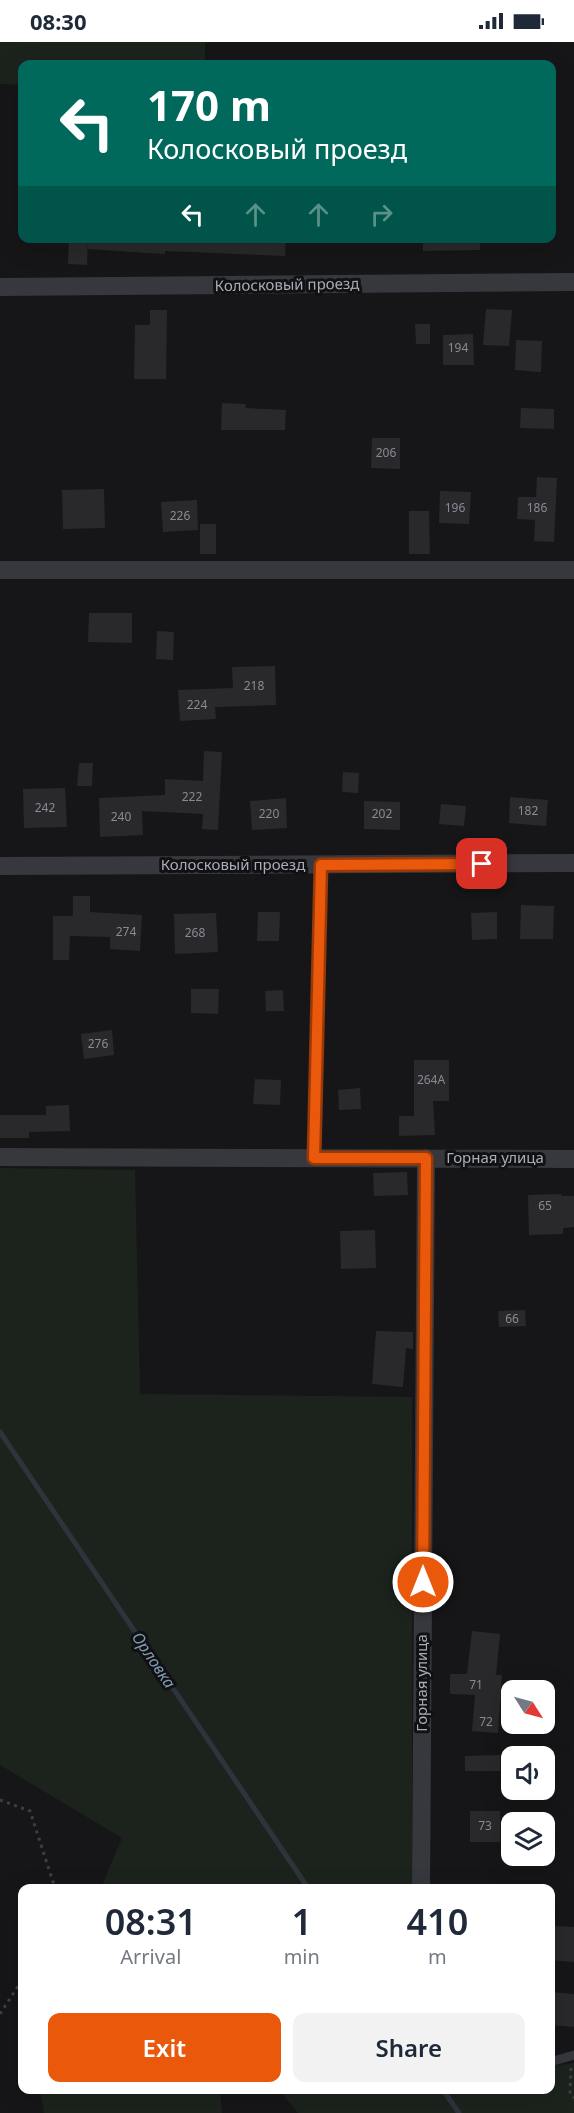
<!DOCTYPE html>
<html lang="en">
<head>
<meta charset="utf-8">
<style>
	:root { --surface:#fff; --page:#f2f2f3; --text:#1f2937; --muted:#747a83; --accent:#ea580c }
	body { margin:0; font-family:"Noto Sans",sans-serif; background:var(--page); color:var(--text); height:100vh; display:flex; flex-direction:column; font-size:22px; white-space:nowrap }
	* { box-sizing:border-box; margin:0 }
	p { font-size:20px; color:var(--muted) }
	.icon { flex:none; width:33px; height:33px; fill:none; stroke:currentColor; stroke-width:2; stroke-linecap:round; stroke-linejoin:round }
	.map { position:relative; flex:1; overflow:hidden }
	.side { position:absolute; left:18px; top:1842px; width:537px; height:210px; display:flex; flex-direction:column; background:var(--surface); border-radius:12px; box-shadow:0 6px 24px #0002 }
	.side>* { flex:none }
	.hud { position:absolute; left:18px; top:18px; width:538px; height:183px; border-radius:12px; box-shadow:0 6px 24px #0002; background:#00695c; color:#fff; overflow:hidden }
	.needle { width:39px; rotate:126deg }
	.controls { position:absolute; left:501px; top:1638px; display:grid; gap:12px }
	.controls a { display:grid; place-items:center; width:54px; height:54px; border-radius:12px; background:var(--surface); box-shadow:0 6px 24px #0002; font-size:30px }
	.pin { position:absolute; display:grid; place-items:center; width:51px; height:51px; color:#fff; margin:-26px; border-radius:12px; box-shadow:0 3px 9px #0006 }
	.me { position:absolute; width:66px; margin:-33px; rotate:0deg; stroke-linejoin:round; filter:drop-shadow(0 0 4px #0008) }
	.turn { display:flex; align-items:center; gap:21px; height:126px; padding:0 30px; font-size:27px }
	.turn .icon { width:78px; height:78px; stroke-width:2.5 }
	.turn b { display:block; font-size:42px; line-height:51px }
	.lanes { display:flex; align-items:center; height:57px; padding:0 30px; background:#0003; justify-content:center; gap:30px; direction:ltr }
	.lanes .off { opacity:.35 }
	.eta { display:flex; justify-content:space-evenly; align-items:center; height:102px; text-align:center }
	.eta b { font-size:36px; font-weight:600; line-height:42px }
	.action { display:flex; gap:12px; margin-top:auto; padding:12px 30px }
	.action a { flex:1; height:69px; border-radius:12px; background:var(--accent); color:#fff; font-size:24px; font-weight:600; line-height:69px; text-align:center }
	.action a+a { background:var(--page); color:var(--text) }
	.status { display:flex; justify-content:space-between; align-items:center; height:42px; padding:0 30px; background:var(--surface); direction:ltr }
	.status svg { height:16px; fill:currentColor }
	.map>svg:first-child { display:block }
</style>
</head>
<body>
<div class="status"><b>08:30</b><svg viewBox="0 0 49 12"><path d="M0 12V9h3v3zM5 12V6h3v6zM10 12V3h3v9zM15 12V0h3v12zM26 1h20v11H26zM47 4h2v5h-2z"/></svg></div>
<div class="map">
<svg width="574" height="2071" viewBox="0 0 574 2071">
	<rect width="100%" height="100%" fill="#161618"/>
	<path fill="#1c231d" d="M0 0H205V22H22V43L0 42Z
		M0 1126 135 1128 140 1352 412 1355V1846H101L122 1796 0 1723Z
		M574 2021V2071H298L279 2048H550L551 2024Z
		M40 2048H220L222 2071H44Z"/>
	<g fill="none" stroke-linecap="round" stroke-linejoin="round">
		<path stroke="#2c353c" stroke-width="5" d="M0 1390 308 1846
			M443 2048 459 2071"/>
	</g>
	<path fill="#29292c" d="M69 196H88L87 223 68 222Z
		M88 196H286L285 214 165 209V212L146 211 88 207Z
		M423 196H480V208L423 209Z
		M486 267 512 268 509 304 483 303Z
		M150 268H167L166 337H134L135 283H150Z
		M415 282H430V302H416Z
		M473 292 474 323H443V293Z
		M516 298 542 299 541 330 515 328Z
		M222 361 246 362 245 366 286 368 285 388H221Z
		M521 366 554 367V387L520 386Z
		M372 396H400V427L371 426Z
		M537 435 557 436 554 500 534 499 535 478 517 477 518 455H536Z
		M104 447 105 486 63 487 62 448Z
		M440 449 471 450 469 482 439 481Z
		M197 458 198 488 163 490 161 460Z
		M409 469H429L430 512H409Z
		M200 482H216V512H200Z
		M89 571H132V601L88 600Z
		M157 589 174 590 173 618 156 617Z
		M275 624 276 663 215 665 216 677 180 679 178 648 233 646 232 625Z
		M204 709 222 710 218 788 202 787 203 772 142 769 143 793 100 795 99 756 165 753V737L203 739Z
		M79 721H93L92 744H77Z
		M343 730 359 731 358 751 342 750Z
		M65 746 67 785 24 786 23 747Z
		M510 755 548 758 546 784 509 781Z
		M286 756 287 786 252 788 250 759Z
		M364 759 400 760V788L364 787Z
		M441 762 466 764 464 784 439 782Z
		M73 854H90V870L142 873 140 909 110 907V895L70 894 69 918H53V874H73Z
		M521 863 554 864 553 897H520Z
		M258 870H280L279 899H257Z
		M497 870V897L472 898 471 871Z
		M216 871 218 910 175 912 174 872Z
		M191 947H219L218 972 191 971Z
		M283 948 284 969H266L265 949Z
		M112 988 114 1013 84 1017 81 992Z
		M414 1018H449V1059H433L435 1093 399 1094V1074H414Z
		M255 1037 281 1038 280 1063 253 1062Z
		M360 1046 361 1067 339 1068 338 1048Z
		M69 1063 70 1089 29 1090V1096H0V1073H46V1064Z
		M407 1130 408 1153 374 1154 373 1131Z
		M561 1152V1154H574V1185L563 1186V1192L529 1193 528 1153Z
		M375 1188 376 1226 341 1227 340 1189Z
		M525 1268 526 1284 499 1285 498 1269Z
		M376 1289 413 1290V1307L406 1306 403 1345 372 1342Z
		M472 1589 500 1592 496 1633H502L498 1691 472 1689 475 1653 450 1652V1632H467Z
		M500 1713V1729H465V1714Z
		M470 1769H500V1800H470Z
		M552 1884 574 1885V1920L550 1918Z
		M550 1950 574 1952V1985L550 1983Z"/>
	<g fill="none" stroke-linecap="round" stroke-linejoin="round">
		<path stroke="#3d3f44" stroke-width="3" stroke-dasharray="3 4.5" stroke-linecap="butt" d="M0 1758 30 1769 55 1846
			M0 1972 22 1938
			M571 2026 570 2052 574 2056"/>
		<path stroke="#37383d" stroke-width="9" d="M314 1116 321 823
			M550 2020 574 2013"/>
		<path stroke="#37383d" stroke-width="18" d="M0 245 574 240
			M0 528H574
			M0 824 574 821
			M0 1115 574 1117
			M421 1846 426 1116"/>
	</g>
	<g fill="none" stroke-linecap="round" stroke-linejoin="round">
		<defs>
			<path id="route" d="M423 1540 426 1116H314L321 823 482 822"/>
		</defs>
		<use href="#route" stroke="#983908" stroke-width="15"/>
		<use href="#route" stroke="#ea580c" stroke-width="10"/>
	</g>
	<g text-anchor="middle" stroke-width="6" stroke-linejoin="round" paint-order="stroke">
		<g font-size="12" fill="#888b94">
			<text x="458" y="310">194</text>
			<text x="386" y="415">206</text>
			<text x="455" y="470">196</text>
			<text x="537" y="470">186</text>
			<text x="180" y="478">226</text>
			<text x="254" y="648">218</text>
			<text x="197" y="667">224</text>
			<text x="192" y="759">222</text>
			<text x="45" y="770">242</text>
			<text x="528" y="773">182</text>
			<text x="269" y="776">220</text>
			<text x="382" y="776">202</text>
			<text x="121" y="779">240</text>
			<text x="126" y="894">274</text>
			<text x="195" y="895">268</text>
			<text x="98" y="1006">276</text>
			<text x="431" y="1042">264А</text>
			<text x="545" y="1168">65</text>
			<text x="512" y="1281">66</text>
			<text x="476" y="1647">71</text>
			<text x="486" y="1684">72</text>
			<text x="485" y="1788">73</text>
		</g>
		<g font-size="15" fill="#a8adb8" stroke="#111113">
			<text transform="translate(287 243) rotate(-1)" y="5">Колосковый проезд</text>
			<text x="233" y="828">Колосковый проезд</text>
			<text x="495" y="1121">Горная улица</text>
			<text transform="translate(422 1641) rotate(-90)" y="5">Горная улица</text>
		</g>
		<g font-size="16" font-style="italic" fill="#7f9bb3" stroke="#111113">
			<text transform="translate(154 1618) rotate(56)" y="6">Орловка</text>
		</g>
	</g>
</svg>
<div class="controls">
<a><svg class="needle" viewBox="-14 -14 28 28"><path d="M0-13l5 13h-10z" fill="#e53935"/><path d="M0 13l5-13h-10z" fill="#747a83"/></svg></a>
<a><svg class="icon" aria-label="sound" viewBox="0 0 24 24"><path d="M4 9h4l5-4v14l-5-4H4zM17 9q2 3 0 6"/></svg></a>
<a><svg class="icon" aria-label="layers" viewBox="0 0 24 24"><path d="M12 4l9 5-9 5-9-5zM3 14l9 5 9-5"/></svg></a>
</div>
<div class="pin" style="left:482px;top:822px;background:#d93025"><svg class="icon" aria-label="arrive" viewBox="0 0 24 24"><path d="M6 21V4h12l-3 4 3 4H6"/></svg></div>
<svg class="me" style="left:423px;top:1540px" viewBox="-20 -20 40 40"><circle r="17" fill="#ea580c" stroke="#fff" stroke-width="3"/><path d="M0-11L8 9 0 5-8 9z" fill="#fff"/></svg>
<div class="hud">
<div class="turn"><svg class="icon" aria-label="left" viewBox="0 0 24 24"><path d="M17 20v-9H6M10 6l-5 5 5 5"/></svg><div><b>170 m</b>Колосковый проезд</div></div>
<div class="lanes"><svg class="icon" aria-label="left" viewBox="0 0 24 24"><path d="M17 20v-9H6M10 6l-5 5 5 5"/></svg><svg class="icon off" aria-label="ahead" viewBox="0 0 24 24"><path d="M12 20V5M6 11l6-6 6 6"/></svg><svg class="icon off" aria-label="ahead" viewBox="0 0 24 24"><path d="M12 20V5M6 11l6-6 6 6"/></svg><svg class="icon off" aria-label="right" viewBox="0 0 24 24"><path d="M7 20v-9h11M14 6l5 5-5 5"/></svg></div>
</div>
<section class="side">
<div class="eta">
<div><b>08:31</b><p>Arrival</p></div>
<div><b>1</b><p>min</p></div>
<div><b>410</b><p>m</p></div>
</div>
<div class="action"><a>Exit</a><a>Share</a></div>
</section>
</div>
</body>
</html>
